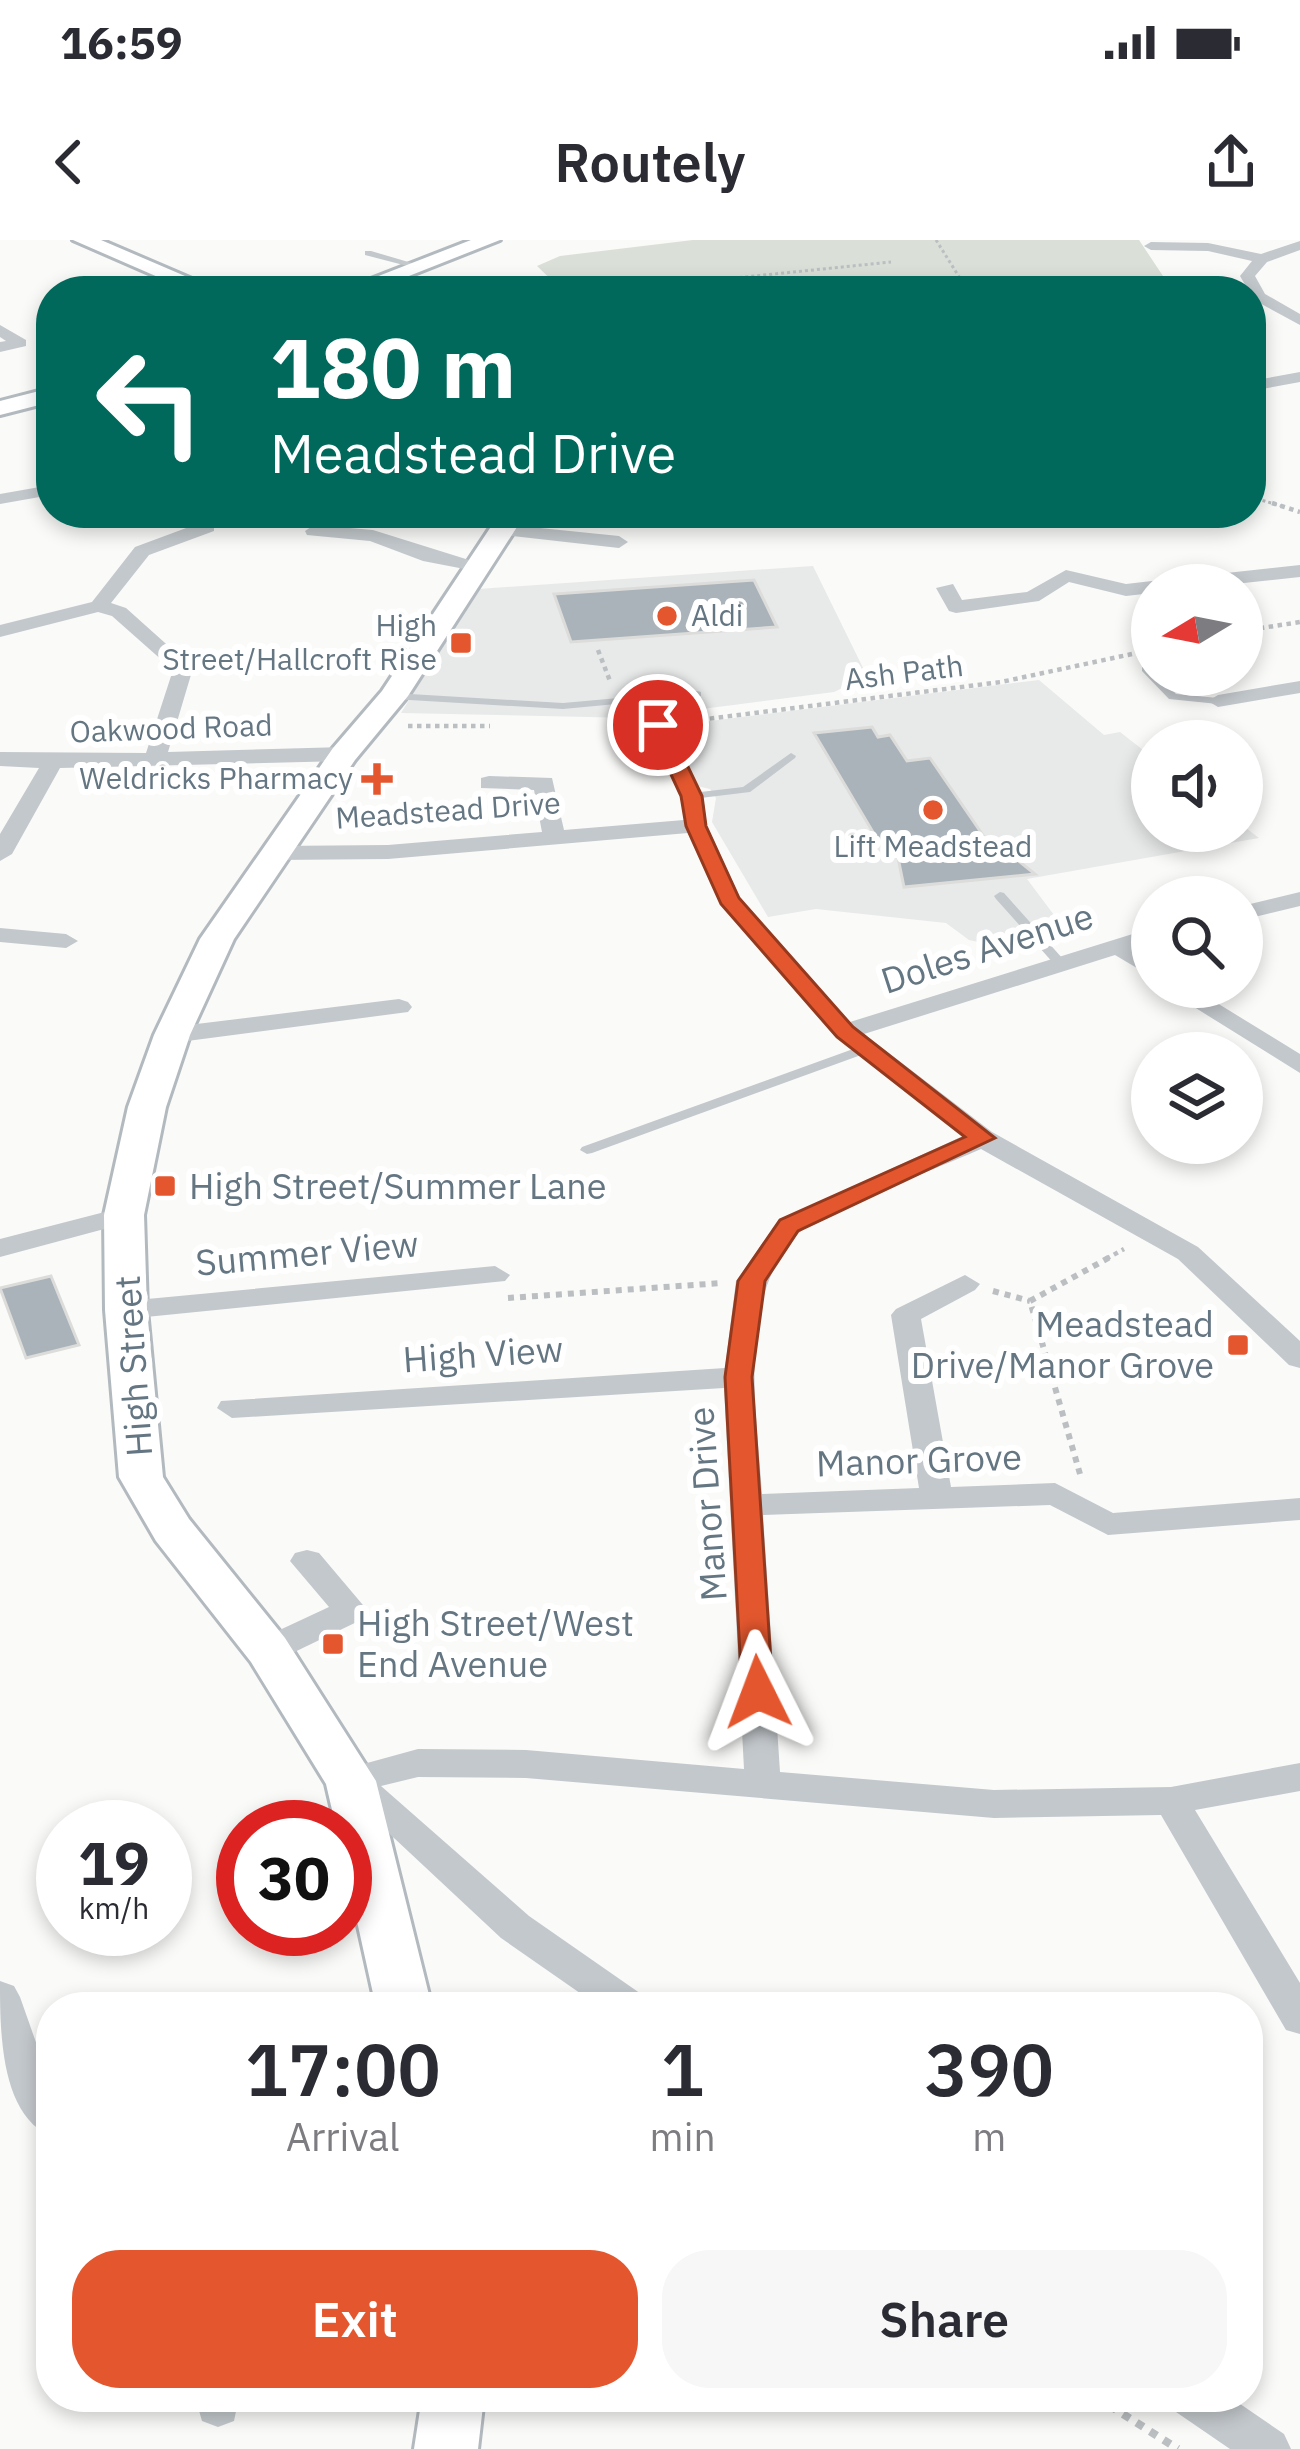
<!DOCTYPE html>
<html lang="en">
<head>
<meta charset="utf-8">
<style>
	:root { --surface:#fff; --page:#f7f7f7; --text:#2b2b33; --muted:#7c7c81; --accent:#e4572e }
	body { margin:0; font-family:"IBM Plex Sans",sans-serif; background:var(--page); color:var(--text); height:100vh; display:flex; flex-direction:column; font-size:45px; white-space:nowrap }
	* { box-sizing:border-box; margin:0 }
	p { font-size:39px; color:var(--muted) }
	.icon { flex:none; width:66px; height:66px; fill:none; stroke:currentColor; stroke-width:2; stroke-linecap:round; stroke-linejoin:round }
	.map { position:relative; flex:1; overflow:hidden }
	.panel { position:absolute; left:36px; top:1752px; width:1227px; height:420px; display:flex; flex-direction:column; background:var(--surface); border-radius:48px; box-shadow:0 6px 18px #0003 }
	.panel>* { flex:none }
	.hud { position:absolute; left:36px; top:36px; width:1230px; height:252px; border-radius:48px; box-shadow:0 6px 18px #0003; background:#00695c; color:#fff; overflow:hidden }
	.needle { width:78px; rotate:260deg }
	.tools { position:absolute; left:1131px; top:324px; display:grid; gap:24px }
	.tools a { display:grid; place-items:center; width:132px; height:132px; border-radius:50%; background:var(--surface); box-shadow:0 6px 18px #0003; font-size:60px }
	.speed { position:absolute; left:36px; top:1560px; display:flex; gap:24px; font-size:60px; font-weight:700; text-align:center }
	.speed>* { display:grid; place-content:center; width:156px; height:156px; border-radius:50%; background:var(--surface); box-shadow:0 6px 18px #0003; line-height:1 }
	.speed small { font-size:30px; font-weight:400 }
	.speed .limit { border:18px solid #d22; background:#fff; color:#111 }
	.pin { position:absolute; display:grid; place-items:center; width:102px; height:102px; color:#fff; margin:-51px; border:6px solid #fff; border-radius:50%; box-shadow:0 3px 12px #0007 }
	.me { position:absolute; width:132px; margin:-66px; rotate:357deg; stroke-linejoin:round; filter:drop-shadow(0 0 9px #0008) }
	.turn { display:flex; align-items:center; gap:42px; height:252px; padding:0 36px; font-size:54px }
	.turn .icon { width:156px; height:156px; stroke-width:2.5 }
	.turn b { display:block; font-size:84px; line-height:102px }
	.eta { display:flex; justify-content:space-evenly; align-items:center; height:204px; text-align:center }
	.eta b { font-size:72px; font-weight:600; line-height:84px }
	.action { display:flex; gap:24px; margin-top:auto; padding:24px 36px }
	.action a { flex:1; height:138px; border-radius:48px; background:var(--accent); color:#fff; font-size:48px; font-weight:600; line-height:138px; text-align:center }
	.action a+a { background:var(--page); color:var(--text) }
	.status { display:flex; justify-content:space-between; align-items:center; height:84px; padding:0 60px; background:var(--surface); direction:ltr }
	.status svg { height:33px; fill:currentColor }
	header { display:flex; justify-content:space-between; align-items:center; height:156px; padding:0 36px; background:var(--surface); font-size:54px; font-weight:600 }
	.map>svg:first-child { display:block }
</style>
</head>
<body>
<div class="status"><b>16:59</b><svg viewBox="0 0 49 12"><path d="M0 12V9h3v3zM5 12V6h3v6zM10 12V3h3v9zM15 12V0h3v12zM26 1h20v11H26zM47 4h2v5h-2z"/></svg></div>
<header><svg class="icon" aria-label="back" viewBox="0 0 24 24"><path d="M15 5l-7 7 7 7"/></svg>Routely<svg class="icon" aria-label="share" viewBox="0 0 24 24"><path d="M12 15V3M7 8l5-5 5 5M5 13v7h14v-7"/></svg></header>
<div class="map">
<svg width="1300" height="2209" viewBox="0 0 1300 2209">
	<rect width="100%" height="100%" fill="#fafaf8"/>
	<path fill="#e8e9e9" d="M813 326 867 436 834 452 633 478 401 473 478 349Z
		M1039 440 1104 495 1120 492 1152 517V591H1242V585L1259 598 1027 639 1060 683 1051 696 1001 707 969 700 946 683 816 669 768 677 712 582 716 558 710 549 697 546 669 493 678 485Z"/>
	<path fill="#dadfd7" d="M693 0H1139L1173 51H1038L1020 41 925 51H563L537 26 560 16Z"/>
	<path fill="#aab3b9" stroke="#dcdcda" stroke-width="3" d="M754 340 777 387 571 402 554 354Z
		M872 487 878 497 890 495 907 521 930 518 991 607 1000 606 1035 634 904 647 896 608 883 609 814 493Z
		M51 1036 79 1105 26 1118 0 1048Z"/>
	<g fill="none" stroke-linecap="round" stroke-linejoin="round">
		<defs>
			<path id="secondary" d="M73 0H101L220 51H190Z
				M471 0H500L371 51H340Z
				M51 148V162L0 175V161Z
				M500 273H526L408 456 355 520 234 699 190 795 166 867 144 975 147 1070 163 1237 189 1279 285 1398 376 1541 432 1767H376L345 1627V1587H336L326 1544 251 1422 156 1301 119 1237 105 1070 104 975 128 867 154 795 200 699 333 508 382 451Z
				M422 2157H484L478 2209H414Z"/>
		</defs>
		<use href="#secondary" stroke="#b3babf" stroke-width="6"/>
		<path stroke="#bbbfc2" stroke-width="3" stroke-dasharray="3 3" stroke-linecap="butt" d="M936 0 968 51
			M1155 43 1157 51
			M608 51 891 22
			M1251 257 1281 266"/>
		<path stroke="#bbbfc2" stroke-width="4.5" stroke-dasharray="4.5 4.5" stroke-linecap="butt" d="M1272 263 1300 272
			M1242 391 1300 382
			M598 410 610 441
			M683 482 1001 442 1132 414
			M408 486H490
			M1106 1019 1124 1009"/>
		<path stroke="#bbbfc2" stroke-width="6" stroke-dasharray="6 6" stroke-linecap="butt" d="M993 1051 1030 1061
			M508 1058 722 1043
			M1080 1234 1030 1061 1112 1016"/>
		<path stroke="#bbbfc2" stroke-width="8" stroke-dasharray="8 8" stroke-linecap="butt" d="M1096 2157 1178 2209"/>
		<path fill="#c3c8cc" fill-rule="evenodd" d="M365 11H371L422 26 415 28 365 15Z
			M1142 427H1150L1152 435H1158L1176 454 1218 458 1223 461 1218 464 1169 459 1142 431Z
			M697 451 701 452V456L563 469 393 459 388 456 393 453 563 463Z
			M791 513 796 516 795 518 750 552 692 559 686 556 692 553 743 547Z
			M1000 652 1004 653 1063 719V725H1055L996 659 994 656Z
			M867 804 872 805 873 808 872 811 592 913 587 914 580 910 582 907Z"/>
		<path fill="#c3c8cc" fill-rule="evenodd" d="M1300 1V10L1267 22 1255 36 1265 54 1300 74V85L1254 60 1240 36 1252 21 1208 11 1151 10 1144 6 1151 2 1208 3 1261 14Z
			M0 85 26 100V106L0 112V102L6 101 0 97Z
			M1300 132V142L1251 151V141Z
			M51 245V255L0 264V254Z
			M232 273 214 281V291L149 315 111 363 126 368 193 428 168 512 344 507 355 514 344 521 60 528 12 614 0 621V594L39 528 0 526V512L146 513 173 430 112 376 98 372 0 397V385L92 362 135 307 197 284 198 274Z
			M501 284 619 296 628 302 619 308 494 294V286Z
			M314 285 373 290 485 325 475 331 423 321 370 301 307 295 305 291Z
			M1300 325V337L1225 345H1162L1172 339Z
			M1066 330 1126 344 1152 341 1160 345H1152V353L1126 356 1069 342 1039 361 956 373 949 371 936 348 953 344 962 360 1027 352Z
			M1300 441V453L1218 467 1208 461 1218 455Z
			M658 479 669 485 703 556 707 586 740 658 850 782 1152 688V703L1137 708 1152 718V737L1115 715 864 794 992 892 1198 1007 1300 1101V1128L1289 1125 1178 1019 981 909C947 924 815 976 797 995 736 1060 757 1172 762 1254L919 1248 891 1075 896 1069 965 1035 980 1044 975 1050 921 1079 951 1247 1055 1243 1113 1273 1300 1258V1280L1108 1295 1050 1265 763 1275 780 1532 994 1550 1171 1547 1300 1523V1551L1195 1570 1300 1743V1794L1286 1790 1161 1575 994 1578 526 1538 418 1537 381 1546 529 1676 644 1756 650 1767H600L501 1698 333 1541 338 1531 418 1509 526 1510 744 1529 724 1148 232 1178 217 1168 221 1161 725 1128 736 1041 779 980 963 896 836 797 721 665 688 593 388 619 276 620 264 613 276 606 388 605 542 592 534 550 481 548V538L489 536 552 538 564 590 684 580 681 556 647 485Z
			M1300 652V666L1242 680V666Z
			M0 688 66 694 78 701 66 708 0 702Z
			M1162 747H1191L1300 814V833Z
			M399 759 408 762 412 767 408 772 172 803 159 795 172 787Z
			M124 967 134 969 138 975 134 981 0 1017V999Z
			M495 1026 510 1035 505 1041 126 1079 111 1070 126 1061Z
			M307 1310 319 1313 368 1371 363 1379 280 1419 268 1422 256 1419 251 1410 256 1401 329 1367 290 1321 295 1313Z
			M0 1741 14 1746 20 1757 51 1845V1896C0 1875 0 1790 0 1741Z
			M195 2157H239L234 2181 218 2187 202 2181Z
			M1170 2157H1230L1284 2194 1291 2209H1230L1176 2172Z"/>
		<use href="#secondary" fill="#fff" fill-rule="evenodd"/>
	</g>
	<path fill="#e4572e" stroke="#94391e" stroke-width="3" d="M658 480 668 485 702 556 706 586 739 658 853 787 995 898 798 991 765 1041 752 1137 773 1452 769 1461H746L742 1452 725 1137 738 1041 780 980 965 897 837 797 721 664 686 586 681 556 648 485Z"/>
	<g fill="#e4572e" stroke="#fff" stroke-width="4.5">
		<circle cx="667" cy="376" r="12"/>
		<rect x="449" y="391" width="24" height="24" rx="6"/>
		<path d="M371 521h12v12h12v12h-12v12h-12v-12h-12v-12h12z"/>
		<circle cx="933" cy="570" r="12"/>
		<rect x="153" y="934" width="24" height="24" rx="6"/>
		<rect x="1226" y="1093" width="24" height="24" rx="6"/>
		<rect x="321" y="1392" width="24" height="24" rx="6"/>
	</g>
	<g text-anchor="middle" stroke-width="12" stroke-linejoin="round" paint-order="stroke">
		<g font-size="30" fill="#657683" stroke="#fff" text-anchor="end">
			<text x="691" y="386" text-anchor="start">Aldi</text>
			<text x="437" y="396">High<tspan x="437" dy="34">Street/Hallcroft Rise</tspan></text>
			<text x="353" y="549">Weldricks Pharmacy</text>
			<text x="933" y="617" text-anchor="middle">Lift Meadstead</text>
		</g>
		<g font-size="30" fill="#657683" stroke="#fff">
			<text transform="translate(904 433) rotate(-7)" y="10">Ash Path</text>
			<text transform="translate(171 489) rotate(-2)" y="10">Oakwood Road</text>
			<text transform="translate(448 571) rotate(-4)" y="10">Meadstead Drive</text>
		</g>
		<g font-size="36" fill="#657683" stroke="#fff">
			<text transform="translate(987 708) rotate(-18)" y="13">Doles Avenue</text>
			<text transform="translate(307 1013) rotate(-5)" y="13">Summer View</text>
			<text transform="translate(483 1114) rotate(-4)" y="13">High View</text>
			<text transform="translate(133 1126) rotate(-94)" y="13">High Street</text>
			<text transform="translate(919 1220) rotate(-2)" y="13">Manor Grove</text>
			<text transform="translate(707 1264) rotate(-94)" y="13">Manor Drive</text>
		</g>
		<g font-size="36" fill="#657683" stroke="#fff" text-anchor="start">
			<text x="189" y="959">High Street/Summer Lane</text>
			<text x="1214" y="1097" text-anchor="end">Meadstead<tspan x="1214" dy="41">Drive/Manor Grove</tspan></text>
			<text x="357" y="1396">High Street/West<tspan x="357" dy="41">End Avenue</tspan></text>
		</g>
	</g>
</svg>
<div class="tools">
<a><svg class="needle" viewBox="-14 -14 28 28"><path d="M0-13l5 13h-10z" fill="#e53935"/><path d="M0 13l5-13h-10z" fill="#7c7c81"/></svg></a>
<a><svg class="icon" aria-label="sound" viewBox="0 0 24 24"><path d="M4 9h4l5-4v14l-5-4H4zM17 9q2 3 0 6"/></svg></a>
<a><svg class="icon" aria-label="search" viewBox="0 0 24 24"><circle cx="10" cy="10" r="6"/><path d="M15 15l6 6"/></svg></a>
<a><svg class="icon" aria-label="layers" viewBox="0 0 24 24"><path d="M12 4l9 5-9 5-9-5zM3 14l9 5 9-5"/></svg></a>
</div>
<div class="speed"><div>19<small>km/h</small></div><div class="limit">30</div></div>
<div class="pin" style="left:658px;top:485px;background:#d93025"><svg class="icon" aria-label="arrive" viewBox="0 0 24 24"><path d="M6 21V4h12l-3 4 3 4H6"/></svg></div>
<svg class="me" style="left:758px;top:1452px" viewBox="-20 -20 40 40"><path d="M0-17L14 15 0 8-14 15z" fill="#e4572e" stroke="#fff" stroke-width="4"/></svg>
<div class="hud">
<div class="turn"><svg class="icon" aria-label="left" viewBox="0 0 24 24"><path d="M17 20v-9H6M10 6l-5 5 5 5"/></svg><div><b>180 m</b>Meadstead Drive</div></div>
</div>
<section class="panel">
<div class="eta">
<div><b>17:00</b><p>Arrival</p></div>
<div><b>1</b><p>min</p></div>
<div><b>390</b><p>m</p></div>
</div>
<div class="action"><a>Exit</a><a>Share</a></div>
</section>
</div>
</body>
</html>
